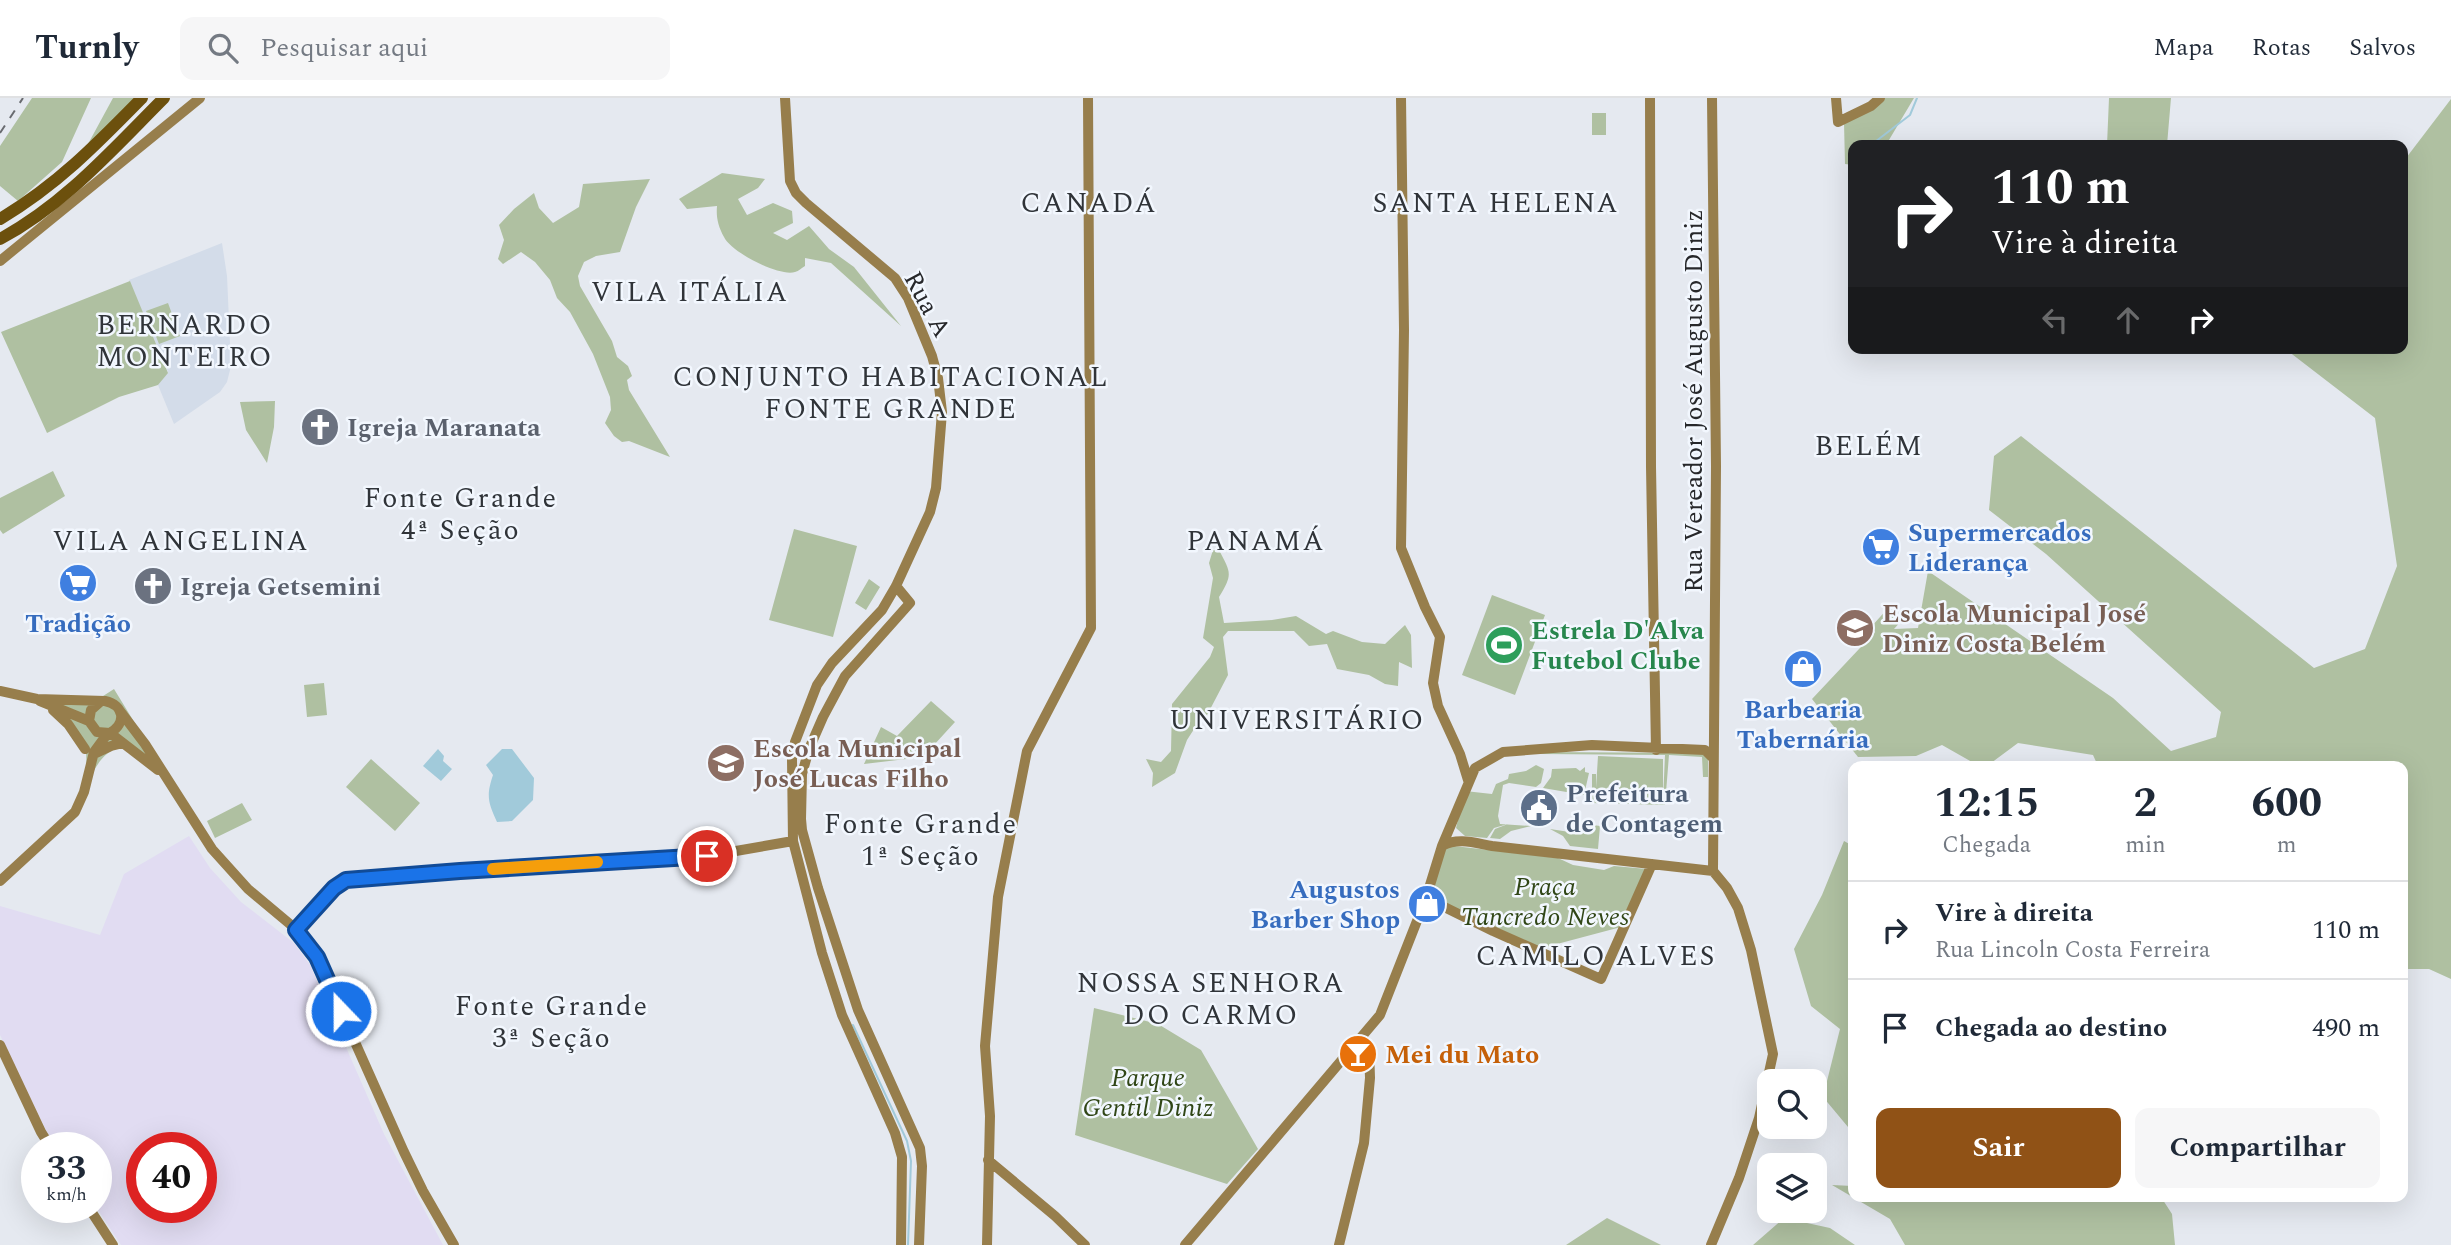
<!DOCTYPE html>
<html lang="pt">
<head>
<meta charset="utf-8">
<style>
	:root { --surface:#fff; --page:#f6f6f7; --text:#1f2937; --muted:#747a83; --line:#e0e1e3; --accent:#905216 }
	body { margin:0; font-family:Spectral,serif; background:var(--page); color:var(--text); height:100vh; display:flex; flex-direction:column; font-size:26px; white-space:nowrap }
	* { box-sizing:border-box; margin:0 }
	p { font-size:23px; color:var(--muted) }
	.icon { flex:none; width:38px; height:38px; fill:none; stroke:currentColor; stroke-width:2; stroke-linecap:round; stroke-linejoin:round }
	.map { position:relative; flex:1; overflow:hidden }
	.drawer { position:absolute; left:1848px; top:663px; width:560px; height:441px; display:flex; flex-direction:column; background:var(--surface); border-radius:14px; box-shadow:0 7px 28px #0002 }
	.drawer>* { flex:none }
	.hud { position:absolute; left:1848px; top:42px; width:560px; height:214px; border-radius:14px; box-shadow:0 7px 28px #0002; background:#202124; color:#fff; overflow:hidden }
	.controls { position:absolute; left:1757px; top:971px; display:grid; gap:14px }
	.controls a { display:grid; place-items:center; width:70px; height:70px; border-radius:14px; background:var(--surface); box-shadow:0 7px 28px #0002; font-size:35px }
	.speed { position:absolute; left:21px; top:1034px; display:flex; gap:14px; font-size:35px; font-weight:700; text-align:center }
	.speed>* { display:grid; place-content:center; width:91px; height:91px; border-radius:50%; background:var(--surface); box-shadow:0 7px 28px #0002; line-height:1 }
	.speed small { font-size:18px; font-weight:400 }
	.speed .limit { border:10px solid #d22; background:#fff; color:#111 }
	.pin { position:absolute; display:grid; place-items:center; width:60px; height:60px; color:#fff; margin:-30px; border:4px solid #fff; border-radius:50%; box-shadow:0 2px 7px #0007 }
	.me { position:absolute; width:77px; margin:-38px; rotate:338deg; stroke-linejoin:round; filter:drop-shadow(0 0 5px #0008) }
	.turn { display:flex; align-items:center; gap:24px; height:147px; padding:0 28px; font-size:32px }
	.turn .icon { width:91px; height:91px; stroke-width:2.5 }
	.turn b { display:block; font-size:49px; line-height:60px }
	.lanes { display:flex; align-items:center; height:66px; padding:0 28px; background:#0003; justify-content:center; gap:35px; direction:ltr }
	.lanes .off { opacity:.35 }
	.eta { display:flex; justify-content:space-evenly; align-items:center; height:119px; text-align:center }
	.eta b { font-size:42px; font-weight:700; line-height:49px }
	.button { display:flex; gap:14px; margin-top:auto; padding:14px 28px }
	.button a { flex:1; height:80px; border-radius:14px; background:var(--accent); color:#fff; font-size:28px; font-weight:700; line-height:80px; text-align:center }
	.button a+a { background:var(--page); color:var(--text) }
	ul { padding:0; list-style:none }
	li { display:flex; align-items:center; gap:21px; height:98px; padding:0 28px; border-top:2px solid var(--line) }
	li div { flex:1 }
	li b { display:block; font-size:26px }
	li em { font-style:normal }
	header { display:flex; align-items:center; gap:42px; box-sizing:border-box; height:98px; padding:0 35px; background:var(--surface); border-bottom:2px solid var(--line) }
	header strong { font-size:33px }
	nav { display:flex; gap:38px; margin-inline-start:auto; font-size:24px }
	.search { width:490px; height:63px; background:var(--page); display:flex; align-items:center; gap:18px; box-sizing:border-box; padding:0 24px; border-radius:14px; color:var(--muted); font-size:26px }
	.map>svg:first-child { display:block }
</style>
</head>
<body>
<header>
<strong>Turnly</strong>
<div class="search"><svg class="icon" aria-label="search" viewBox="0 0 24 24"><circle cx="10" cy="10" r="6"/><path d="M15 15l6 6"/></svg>Pesquisar aqui</div>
<nav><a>Mapa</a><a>Rotas</a><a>Salvos</a></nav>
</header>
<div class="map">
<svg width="2451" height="1147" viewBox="0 0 2451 1147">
	<rect width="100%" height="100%" fill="#e5e9f0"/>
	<path fill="#e1dcf2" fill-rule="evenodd" d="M189 738 210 770 241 804 294 845 310 867 384 1036 443 1147H121L96 1109V1050H58L46 1032 0 937V808L100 837 124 776ZM142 1050H201V1110H142Z"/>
	<path fill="#d3dce9" d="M222 145 227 178 231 268 227 284 220 294 174 326 158 287 168 274 129 182Z"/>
	<path fill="#afc0a1" d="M32 0H91L62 64 18 103 0 88V48Z
		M113 0H136L82 57Z
		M1880 0H1914L1886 47H1853V67L1845 66 1844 25Z
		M2109 0H2171L2167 47H2107Z
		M2451 1V881L2429 871H2403V668H2098L2093 657 2018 645 1987 668H1979L1942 647 1916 658 1858 659 1812 601 1875 534 1871 529 1889 509 1903 521 1894 531 1918 530 1928 473 2113 600 2171 653 2216 639 2221 614 2046 456 1989 412 1994 358 2021 338 2314 570 2365 551 2397 468 2375 320 2284 250H2403V64Z
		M1592 15H1606V37H1592Z
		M722 75 765 81 758 90 738 101 747 117 773 105 792 113 793 125 773 135 787 142 809 128 829 151 854 169 901 228 831 165 805 160V168C801 170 799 173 795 174 779 179 731 154 724 139 718 128 716 119 717 108L687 111 679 101Z
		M650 81 636 109 620 154 596 158 584 164 578 178 580 188 612 243 617 259 628 268 632 278 627 282 629 292 670 359 629 343 622 344 614 338 605 325 611 312 610 299 593 256 570 214 557 200 550 182 535 164 521 154 503 166 498 161 504 142 499 127 514 111 534 95 539 110 553 125 579 109 583 86Z
		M130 183 168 275 158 287 119 299 47 335 1 234Z
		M168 205 180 238 159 246 146 213Z
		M275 303 274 329 267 365 246 332 240 304Z
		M53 373 65 398 3 436 0 432V400Z
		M794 431 857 448 833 539 769 522Z
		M1213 452H1219C1231 475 1233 476 1219 499L1224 525 1272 522 1296 518 1326 536 1333 533 1362 544 1385 546 1405 527 1411 537 1412 570 1399 564 1398 588 1385 586 1369 577 1337 571 1327 546 1309 548 1294 533H1228L1223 539 1228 577 1204 623 1198 625 1187 642 1175 675 1152 689 1153 675 1146 661 1161 664 1171 653 1172 606 1210 559 1214 549 1203 540 1213 480 1209 465Z
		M869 481 880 489 866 512 855 505Z
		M1492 497 1545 517 1515 597 1462 577Z
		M324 585 327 617 307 619 304 587Z
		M114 591 166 676 122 649C102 653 94 671 87 688L86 649 38 600H100Z
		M931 603 955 624 923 659 864 666 881 629 897 638Z
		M1540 654 1701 655 1708 659V679H1703L1702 659 1669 657 1665 707 1592 705V676H1596V690L1598 658 1663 661V703L1665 657 1540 656Z
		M371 661 420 705 395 733 346 689Z
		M1536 667 1544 671 1541 685 1536 689 1509 685 1503 687 1498 718 1500 726 1531 728 1511 733 1500 741 1490 740 1495 731 1508 726 1494 730 1487 740 1465 738 1456 730 1465 693 1492 696 1496 686 1508 681 1509 676 1526 673Z
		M1585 669V674L1589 675 1584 697 1543 690 1551 679 1552 671 1576 670 1580 673Z
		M242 705 252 722 215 740 207 723Z
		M1578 725 1600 728 1598 751 1570 748 1563 738 1550 731 1576 735Z
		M1844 743 1853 748V1035L1823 999 1840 931 1811 908 1794 851 1822 797Z
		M1454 748 1558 760 1573 767 1604 772 1614 768 1647 771 1621 829 1542 850 1436 803 1428 795 1445 749Z
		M1094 910 1158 926 1201 952 1258 1051 1227 1086 1075 1037Z
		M1832 1087 1853 1088V1099H2161L2172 1116 2175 1147H1905L1890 1121Z
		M1607 1120 1661 1147H1566Z
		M1784 1120 1830 1130 1855 1147H1753Z"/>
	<path fill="#a1cada" d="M438 651 444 658 443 663 452 671 441 683 423 668Z
		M502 651H512L534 680 533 702 512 723 497 724C488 704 486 698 493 677L486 667Z"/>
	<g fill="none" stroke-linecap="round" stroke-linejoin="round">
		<path stroke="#a1cada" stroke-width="2" d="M1871 47 1910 17 1917 0
			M853 927 907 1043 911 1063 908 1147"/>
		<path stroke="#977e4c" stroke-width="10" d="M785 0 790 83 796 95 806 105 895 180 908 200 932 258 938 280 942 314 936 390 930 414 896 488 882 512 832 565 817 587 795 644 792 661 793 743 822 855 842 917 895 1035 902 1059 901 1147
			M1401 0 1404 232 1401 450 1425 509 1440 539 1433 585 1438 608 1460 656 1468 682
			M1650 0 1651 369 1656 652
			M1712 0 1716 368 1713 773
			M1836 0 1838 24 1871 8 1880 0
			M0 163 200 0
			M896 488 910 505 845 578 823 619 809 651 802 676 801 721 802 732 818 790 858 912 920 1050 922 1068 919 1147
			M0 593 37 601 105 603C124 607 127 625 110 635L97 634 89 623 91 612 100 604
			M40 603 89 623
			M53 612 68 626 85 651
			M120 613 145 646 212 751 248 791 297 832 317 859 404 1054 423 1093 454 1147
			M110 635 158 672
			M94 656 111 648 123 645
			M1442 748C1458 739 1475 745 1492 748L1713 773
			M0 783 75 714 84 694 94 654 108 635
			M1426 800 1493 833 1601 881 1652 766
			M297 832 334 790 346 782 460 773 707 758 793 743
			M0 947 41 1034 51 1050
			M988 1062 1055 1118 1085 1147
			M89 1110 113 1147
			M987 1147 990 1018 985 948 998 799 1027 653 1091 530 1088 0
			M1185 1147 1380 917 1426 800 1442 748 1475 670 1503 654 1592 647 1705 652 1713 660
			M1339 1147 1364 1045 1370 980 1369 950
			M1711 1147 1739 1080 1759 1020 1773 956 1751 852 1738 810 1727 790 1713 773"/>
		<path stroke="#6c500d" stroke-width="12" d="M0 121C57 87 96 47 142 0
			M0 141C65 106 112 52 164 0"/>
		<path stroke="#696b70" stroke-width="2" stroke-dasharray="9 9" stroke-linecap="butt" d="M0 35 23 0"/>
	</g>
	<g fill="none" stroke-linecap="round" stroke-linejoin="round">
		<defs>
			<path id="route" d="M341 913 317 859 296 832 334 790 346 782 460 773 707 758"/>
		</defs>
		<use href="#route" stroke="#114b97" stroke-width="18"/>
		<use href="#route" stroke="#1a73e8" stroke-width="12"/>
		<path stroke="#f59e0b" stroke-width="12" d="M493 771 597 764"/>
	</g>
	<defs>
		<symbol id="church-disc" viewBox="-11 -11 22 22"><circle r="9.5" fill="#6b7280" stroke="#f2f7fe"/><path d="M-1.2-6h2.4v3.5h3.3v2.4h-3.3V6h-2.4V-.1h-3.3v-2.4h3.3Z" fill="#fff"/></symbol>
		<symbol id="supermarket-disc" viewBox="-11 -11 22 22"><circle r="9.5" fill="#3f7fe0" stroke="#f2f7fe"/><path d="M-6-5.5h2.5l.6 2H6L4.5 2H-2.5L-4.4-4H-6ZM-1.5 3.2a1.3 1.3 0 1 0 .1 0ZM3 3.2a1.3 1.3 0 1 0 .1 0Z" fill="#fff"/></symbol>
		<symbol id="school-disc" viewBox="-11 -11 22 22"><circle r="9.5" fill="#8d6e63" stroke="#f2f7fe"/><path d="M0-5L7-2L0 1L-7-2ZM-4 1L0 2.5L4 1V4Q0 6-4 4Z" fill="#fff"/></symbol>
		<symbol id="stadium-disc" viewBox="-11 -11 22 22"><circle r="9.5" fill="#2e9e5b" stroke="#f2f7fe"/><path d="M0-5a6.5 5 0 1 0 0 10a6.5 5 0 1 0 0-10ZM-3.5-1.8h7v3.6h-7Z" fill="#fff"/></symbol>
		<symbol id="shop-disc" viewBox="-11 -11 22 22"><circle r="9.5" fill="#3f7fe0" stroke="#f2f7fe"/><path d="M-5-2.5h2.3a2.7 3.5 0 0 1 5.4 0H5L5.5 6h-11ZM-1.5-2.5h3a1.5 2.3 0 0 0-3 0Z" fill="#fff"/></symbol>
		<symbol id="civic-disc" viewBox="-11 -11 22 22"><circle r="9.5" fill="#5c6f8a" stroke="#f2f7fe"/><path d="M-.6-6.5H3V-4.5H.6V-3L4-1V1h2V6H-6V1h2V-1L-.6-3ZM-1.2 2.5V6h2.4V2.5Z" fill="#fff"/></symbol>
		<symbol id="bar-disc" viewBox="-11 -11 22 22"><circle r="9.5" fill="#e8710a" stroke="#f2f7fe"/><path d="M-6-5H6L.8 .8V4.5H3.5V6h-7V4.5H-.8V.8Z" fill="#fff"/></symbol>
	</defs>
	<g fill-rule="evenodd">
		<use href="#church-disc" x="298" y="307" width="44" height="44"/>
		<use href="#supermarket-disc" x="1859" y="427" width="44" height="44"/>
		<use href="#supermarket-disc" x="56" y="463" width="44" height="44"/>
		<use href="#church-disc" x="131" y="466" width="44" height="44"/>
		<use href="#school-disc" x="1833" y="508" width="44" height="44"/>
		<use href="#stadium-disc" x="1482" y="525" width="44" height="44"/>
		<use href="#shop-disc" x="1781" y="549" width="44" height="44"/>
		<use href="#school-disc" x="704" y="643" width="44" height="44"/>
		<use href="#civic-disc" x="1517" y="688" width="44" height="44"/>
		<use href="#shop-disc" x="1405" y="784" width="44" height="44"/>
		<use href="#bar-disc" x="1336" y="934" width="44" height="44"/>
	</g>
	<g text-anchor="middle" stroke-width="5" stroke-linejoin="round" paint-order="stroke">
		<g font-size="26" fill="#27282b" stroke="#f2f7fe">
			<text transform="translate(928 206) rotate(62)" y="9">Rua A</text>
			<text transform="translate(1693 303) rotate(-90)" y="9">Rua Vereador José Augusto Diniz</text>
		</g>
		<g font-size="26" font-weight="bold" fill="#5b616d" stroke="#f2f7fe" text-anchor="start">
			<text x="347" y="338">Igreja Maranata</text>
			<text x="180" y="497">Igreja Getsemini</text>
		</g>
		<g font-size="26" font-weight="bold" fill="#366cbe" stroke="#f2f7fe">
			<text x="1908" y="443" text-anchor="start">Supermercados<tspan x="1908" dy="30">Liderança</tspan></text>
			<text x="78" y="534">Tradição</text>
			<text x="1803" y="620">Barbearia<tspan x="1803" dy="30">Tabernária</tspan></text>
			<text x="1400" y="800" text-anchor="end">Augustos<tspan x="1400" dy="30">Barber Shop</tspan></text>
		</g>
		<g font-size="26" font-weight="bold" fill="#785e54" stroke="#f2f7fe" text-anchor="start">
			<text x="1882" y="524">Escola Municipal José<tspan x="1882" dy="30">Diniz Costa Belém</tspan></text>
			<text x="753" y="659">Escola Municipal<tspan x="753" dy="30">José Lucas Filho</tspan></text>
		</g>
		<g font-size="26" font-weight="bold" fill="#27864d" stroke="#f2f7fe" text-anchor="start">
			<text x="1531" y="541">Estrela D'Alva<tspan x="1531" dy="30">Futebol Clube</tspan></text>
		</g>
		<g font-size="26" font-weight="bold" fill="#4e5e75" stroke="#f2f7fe" text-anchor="start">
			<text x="1566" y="704">Prefeitura<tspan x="1566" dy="30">de Contagem</tspan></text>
		</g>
		<g font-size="26" font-style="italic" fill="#304616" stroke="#f2f7fe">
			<text x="1545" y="797">Praça<tspan x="1545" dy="30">Tancredo Neves</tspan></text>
			<text x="1148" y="988">Parque<tspan x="1148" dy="30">Gentil Diniz</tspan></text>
		</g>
		<g font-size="26" font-weight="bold" fill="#c56008" stroke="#f2f7fe" text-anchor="start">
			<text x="1385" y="965">Mei du Mato</text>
		</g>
		<g font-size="28" letter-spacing="2" fill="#303439" stroke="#f2f7fe">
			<text x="1089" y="114">CANADÁ</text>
			<text x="1496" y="114">SANTA HELENA</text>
			<text x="690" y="203">VILA ITÁLIA</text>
			<text x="185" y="236">BERNARDO<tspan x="185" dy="32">MONTEIRO</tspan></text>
			<text x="891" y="288">CONJUNTO HABITACIONAL<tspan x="891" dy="32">FONTE GRANDE</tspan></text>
			<text x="1869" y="357">BELÉM</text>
			<text x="461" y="409">Fonte Grande<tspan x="461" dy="32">4ª Seção</tspan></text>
			<text x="181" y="452">VILA ANGELINA</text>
			<text x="1256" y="452">PANAMÁ</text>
			<text x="1297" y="631">UNIVERSITÁRIO</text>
			<text x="921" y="735">Fonte Grande<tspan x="921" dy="32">1ª Seção</tspan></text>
			<text x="1596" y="867">CAMILO ALVES</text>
			<text x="1211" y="894">NOSSA SENHORA<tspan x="1211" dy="32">DO CARMO</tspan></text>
			<text x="552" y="917">Fonte Grande<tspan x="552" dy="32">3ª Seção</tspan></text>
		</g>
	</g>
</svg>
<div class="controls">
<a><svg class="icon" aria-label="search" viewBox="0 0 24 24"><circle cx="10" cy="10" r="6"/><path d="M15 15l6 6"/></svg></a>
<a><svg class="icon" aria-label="layers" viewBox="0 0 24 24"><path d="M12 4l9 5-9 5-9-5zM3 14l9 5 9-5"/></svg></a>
</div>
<div class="speed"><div>33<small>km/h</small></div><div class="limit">40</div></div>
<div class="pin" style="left:707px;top:758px;background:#d93025"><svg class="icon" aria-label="arrive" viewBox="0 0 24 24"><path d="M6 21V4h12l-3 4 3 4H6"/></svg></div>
<svg class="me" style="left:341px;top:913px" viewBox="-20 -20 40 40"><circle r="17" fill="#1a73e8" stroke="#fff" stroke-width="3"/><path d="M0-11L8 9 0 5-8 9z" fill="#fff"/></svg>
<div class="hud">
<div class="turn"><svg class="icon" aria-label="right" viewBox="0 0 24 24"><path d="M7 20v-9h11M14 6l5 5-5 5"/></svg><div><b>110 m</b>Vire à direita</div></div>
<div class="lanes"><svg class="icon off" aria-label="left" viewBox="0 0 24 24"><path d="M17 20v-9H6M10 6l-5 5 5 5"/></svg><svg class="icon off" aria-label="ahead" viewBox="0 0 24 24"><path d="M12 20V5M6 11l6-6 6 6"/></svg><svg class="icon" aria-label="right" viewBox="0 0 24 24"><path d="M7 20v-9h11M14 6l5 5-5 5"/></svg></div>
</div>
<section class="drawer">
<div class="eta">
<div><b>12:15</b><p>Chegada</p></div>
<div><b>2</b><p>min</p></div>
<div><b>600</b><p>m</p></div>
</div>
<ul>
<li><svg class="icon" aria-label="right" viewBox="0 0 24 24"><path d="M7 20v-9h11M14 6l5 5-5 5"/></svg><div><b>Vire à direita</b><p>Rua Lincoln Costa Ferreira</p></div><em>110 m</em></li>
<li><svg class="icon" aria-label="arrive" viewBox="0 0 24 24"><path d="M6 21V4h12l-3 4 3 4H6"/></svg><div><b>Chegada ao destino</b></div><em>490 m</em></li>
</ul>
<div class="button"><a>Sair</a><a>Compartilhar</a></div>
</section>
</div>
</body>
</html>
